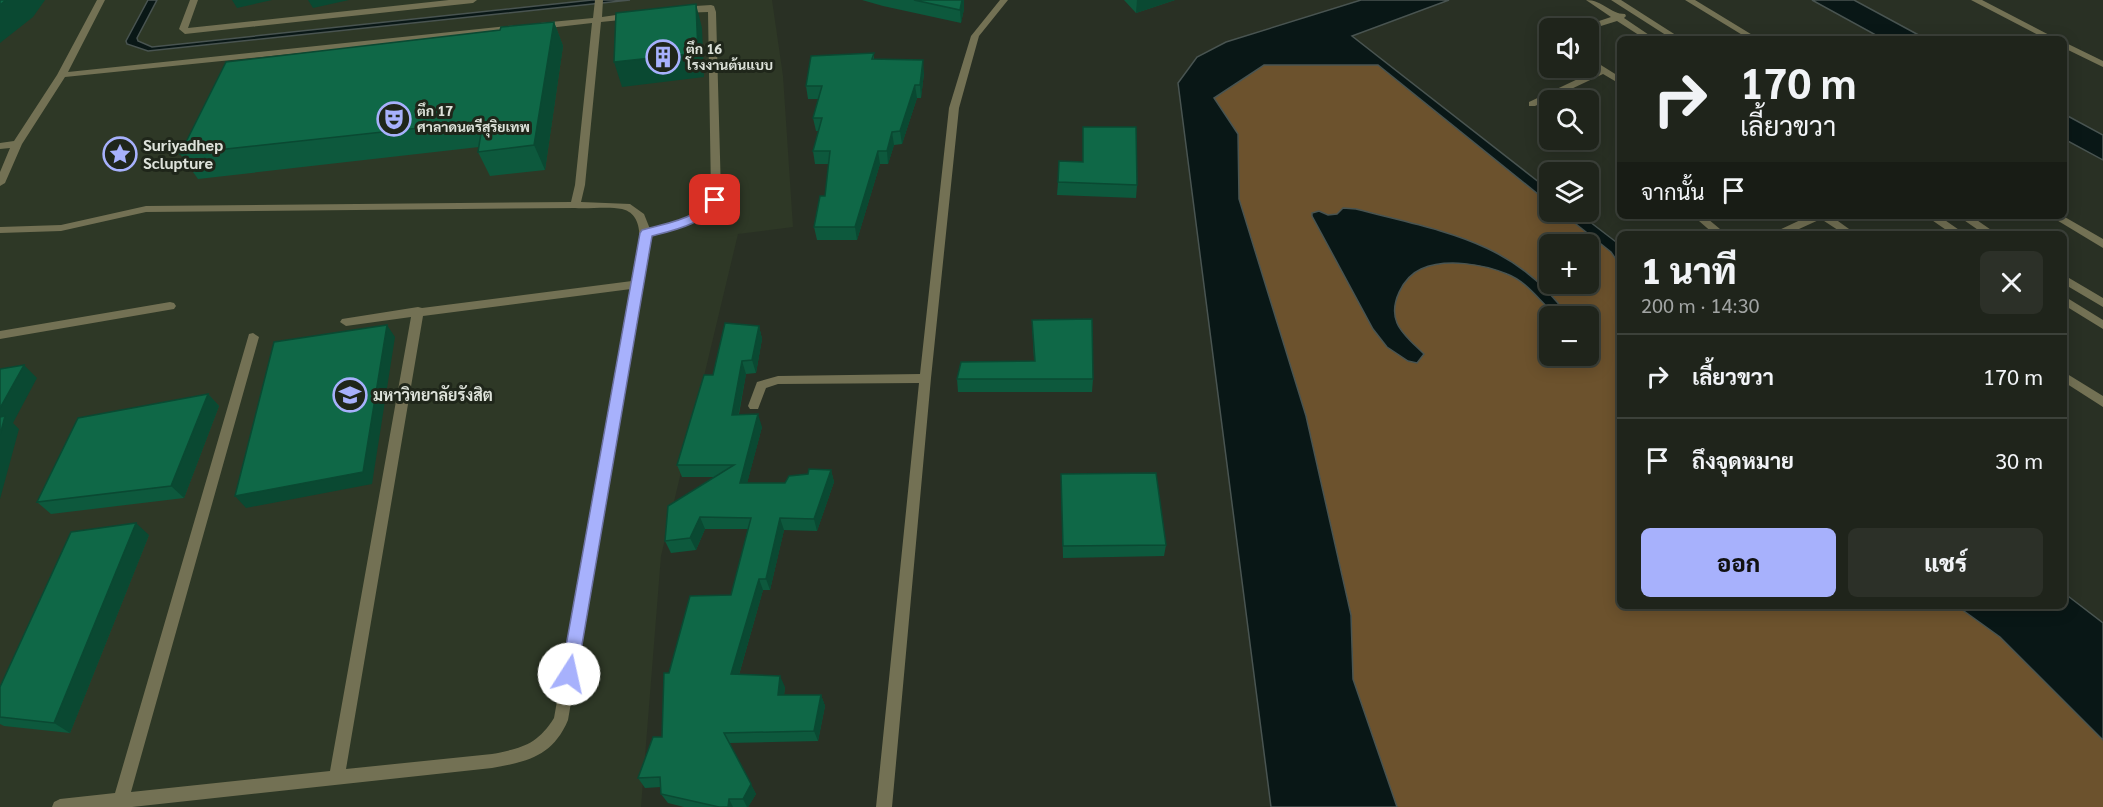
<!DOCTYPE html>
<html lang="th">
<head>
<meta charset="utf-8">
<style>
	:root { --surface:#1f241b; --page:#2c3028; --text:#f1f3f6; --muted:#a1a4a3; --line:#3c413a; --accent:#a7b1fc }
	body { margin:0; font-family:Georgia,Sarabun,serif; background:var(--page); color:var(--text); height:100vh; display:flex; flex-direction:column; font-size:22px; white-space:nowrap }
	* { box-sizing:border-box; margin:0 }
	p { font-size:20px; color:var(--muted) }
	.icon { flex:none; width:33px; height:33px; fill:none; stroke:currentColor; stroke-width:2; stroke-linecap:round; stroke-linejoin:round }
	.map { position:relative; flex:1; overflow:hidden }
	.sheet { position:absolute; left:1617px; top:231px; width:450px; height:378px; display:flex; flex-direction:column; background:var(--surface); border-radius:9px; box-shadow:0 3px 15px #0003,0 0 0 2px var(--line) }
	.sheet>* { flex:none }
	.top-card { position:absolute; left:1617px; top:36px; width:450px; height:183px; border-radius:9px; box-shadow:0 3px 15px #0003,0 0 0 2px var(--line); background:#1f241b; color:var(--text); overflow:hidden }
	.buttons { position:absolute; left:1539px; top:18px; display:grid; gap:12px }
	.buttons a { display:grid; place-items:center; width:60px; height:60px; border-radius:9px; background:var(--surface); box-shadow:0 3px 15px #0003,0 0 0 2px var(--line); font-size:30px }
	.pin { position:absolute; display:grid; place-items:center; width:51px; height:51px; color:#fff; margin:-26px; border-radius:12px; box-shadow:0 3px 9px #0006 }
	.me { position:absolute; width:66px; margin:-33px; rotate:10deg; stroke-linejoin:round; filter:drop-shadow(0 0 4px #0008) }
	.turn { display:flex; align-items:center; gap:21px; height:126px; padding:0 24px; font-size:27px }
	.turn .icon { width:78px; height:78px; stroke-width:2.5 }
	.turn b { display:block; font-size:42px; line-height:51px }
	.then { display:flex; align-items:center; height:57px; padding:0 24px; background:#0003; gap:12px; font-size:22px }
	.round { display:grid; place-items:center; flex:none; width:63px; height:63px; border-radius:9px; background:var(--page) }
	.overview { display:flex; align-items:center; justify-content:space-between; height:102px; padding:0 24px }
	h1 { font-size:36px; font-weight:800; line-height:45px }
	.primary-button { display:flex; gap:12px; margin-top:auto; padding:12px 24px }
	.primary-button a { flex:1; height:69px; border-radius:9px; background:var(--accent); color:#111; font-size:24px; font-weight:800; line-height:69px; text-align:center }
	.primary-button a+a { background:var(--page); color:var(--text) }
	ul { padding:0; list-style:none }
	li { display:flex; align-items:center; gap:18px; height:84px; padding:0 24px; border-top:2px solid var(--line) }
	li div { flex:1 }
	li b { display:block; font-size:22px }
	li em { font-style:normal }
	.map>svg:first-child { display:block }
</style>
</head>
<body>
<div class="map">
<svg width="2103" height="807" viewBox="0 0 2103 807">
	<rect width="100%" height="100%" fill="#293024"/>
	<path fill="#2e3826" d="M0 0H772L783 76 793 227 738 234 661 556 641 807H0Z"/>
	<path fill="#6c522d" fill-rule="evenodd" d="M1301 64 1378 65 1549 203 1550 212H1561L1611 252 1620 265V606H1957L2000 637 2103 740V807H1397L1353 679 1351 615 1306 416 1239 199 1238 134 1214 98 1264 65ZM1550 244H1588V284H1550ZM1550 316H1588V356H1550Z"/>
	<path fill="#091716" stroke="#495451" stroke-width="1.5" d="M148 0H157L137 38 138 41 152 47 592 0H630L148 51 127 44 126 41Z
		M1361 0H1449L1352 36 1549 190V203L1378 65H1264L1214 98 1238 134 1239 199 1306 416 1351 615 1353 679 1397 807H1271L1178 83 1197 57 1226 42Z
		M1812 0H1854L1926 39H1883Z
		M2064 114 2103 135V160L2064 139Z
		M1343 208 1356 209C1439 231 1514 240 1567 315H1556C1540 302 1528 282 1507 274 1483 264 1446 258 1421 269 1403 277 1389 304 1397 323 1402 335 1415 345 1424 354L1417 363 1408 361 1387 347 1373 329 1312 216V213L1319 211 1328 215 1337 214Z
		M1561 212H1577L1620 245V265L1611 252Z
		M2064 593 2103 623V740L2000 637 1957 606H2064Z"/>
	<g fill="none" stroke-linecap="round" stroke-linejoin="round">
		<path fill="#737154" fill-rule="evenodd" d="M97 0H105L68 72 517 25 521 28 517 31 65 77 22 144 5 183 0 186V172L10 148 0 149V143L14 141 57 75Z
			M190 0H198L188 28 449 0H477L473 3 185 34 179 29Z
			M595 0H603L602 17 630 13 634 16 630 19 601 22 585 185 581 202 630 204 644 214 650 229C674 224 701 218 711 193L708 12 680 13 676 10 680 7 711 5 714 6 716 12 721 193C710 223 680 229 651 235L568 720C553 756 527 762 492 768L132 807H52L54 802 60 799 115 793 249 334 253 333 259 337 131 792 330 771 411 317 346 326 340 322 342 319 418 307 422 308 632 281C636 261 651 216 622 209 608 206 590 209 575 208L146 212 61 231 0 233V227L61 225 146 206 571 202 575 185 592 23 540 29 536 26 540 23 593 18ZM631 289 554 718C537 745 522 748 492 754L346 769 423 316Z
			M1000 0H1008L979 36 959 108 931 378 892 807H876L919 383 778 384 766 388 758 409H750L748 406 757 382 778 376 920 374 949 108 971 36Z
			M1586 0C1603 0 1610 14 1625 14L1626 16 1624 18 1655 39H1645L1617 21 1588 30V28H1583L1584 26 1611 17Z
			M1611 0H1621L1682 39H1672Z
			M1685 0H1695L1759 39H1749Z
			M1971 0H1982L2057 39H2046Z
			M2064 42 2103 61V67L2064 48Z
			M1588 57 1620 77V84L1603 74 1535 106H1529V102L1597 70 1588 64Z
			M1809 216H1831L1856 234H1844L1821 219 1788 234H1774L1775 232Z
			M1926 216H1939L1965 234H1952Z
			M1958 216H1971L1997 234H1984Z
			M2050 216H2063L2103 239V248Z
			M1704 218 1708 219 1726 234H1714L1699 221Z
			M2064 275 2103 298V307L2064 284Z
			M2064 296 2103 320V329L2064 305Z
			M170 302 174 303 176 306 174 309 0 339V331Z
			M2064 372 2103 396V407L2064 382Z"/>
	</g>
	<path fill="#0d593d" d="M862 0H964V9L961 23 883 6Z
		M1124 0H1175L1136 13Z
		M554 22 563 46 545 170 490 176 478 152 479 147 198 179 180 154 500 30Z
		M874 53V59L924 73 921 98H917L902 144 894 145 888 164H880L857 240H817L814 227 825 196 829 164H815L813 151 819 131H816L813 118 819 99H808L806 86Z
		M1082 162 1137 185 1136 198 1057 195 1058 182Z
		M1032 320 1093 379 1092 392H958L957 379 1034 361Z
		M759 326 762 339 756 373 746 374 739 414 762 427 747 483H785L808 474 831 470 834 482 817 531 784 530 770 590H763L739 675 785 687 784 695H821L825 706 818 741 729 743 756 794 748 807H684L668 803 661 794V787L645 788 638 778 662 737 669 673 731 595 748 529H705L696 550 671 553 665 541 714 477H682L677 465 713 375Z
		M208 394 219 406 184 498 51 514 37 502Z
		M1061 474 1166 545 1164 556 1063 558Z
		M149 535 70 733 4 726 0 724V687Z"/>
	<path fill="#0a4932" d="M6 0H45L33 17 0 43V5Z
		M232 0H272L237 8Z
		M308 0H349L313 8Z
		M962 0H964V9L961 23 960 10Z
		M1137 0H1175L1136 13Z
		M696 4 702 28 704 77 622 87 614 62Z
		M554 22 563 46 545 170 534 145Z
		M923 60 924 73 921 98 920 85Z
		M915 85 917 98 902 144 900 131Z
		M892 132 894 145 888 164 887 151Z
		M878 151 880 164 857 240 855 227Z
		M387 325 395 337 372 484 246 508 235 496Z
		M759 326 762 339 756 373 752 360Z
		M742 361 746 374 736 427 732 415Z
		M24 365 37 378 13 423 19 429 0 499V408Z
		M208 394 219 406 184 498 171 486Z
		M758 414 762 427 744 495 740 483Z
		M831 470 834 482 817 531 814 519Z
		M700 517 705 529 696 550 690 538Z
		M780 518 784 530 770 590 766 579Z
		M136 523 149 535 70 733 54 723Z
		M759 579 763 590 736 685 731 674Z
		M780 676 785 687 783 705 778 695Z
		M821 695 825 706 818 741 814 731Z
		M751 784 756 794 748 807H747L743 799Z
		M729 799 733 807H728Z"/>
	<path fill="#0f6847" stroke="#0a4932" stroke-width="1.5" d="M0 0H6L0 5Z
		M914 0H962L960 10Z
		M696 4 698 53 614 62 616 13Z
		M554 22 534 145 478 152 483 121 180 154 226 62 500 30 501 27Z
		M874 53 872 59 923 60 920 85H915L900 131 892 132 887 151H878L855 227H814L820 196H825L830 151H813L822 118H813L822 86H806L811 56Z
		M1083 127H1136L1137 185 1058 182 1059 161 1083 162Z
		M1092 319 1093 379H957L961 362 1035 361 1032 320Z
		M725 323 759 326 752 360 742 361 732 415 758 414 740 483H785L789 476 808 474 809 469 831 470 814 519 780 518 766 579H759L731 674 780 676 778 695H821L814 731 724 733 751 784 743 799H729L728 807H719L661 794 660 777 638 778 653 737H662L664 673H669L690 596 731 595 751 518 700 517 690 538 665 541 668 506 734 465H677L704 375H713Z
		M387 325 363 472 235 496 274 342Z
		M24 365 0 408V369Z
		M208 394 171 486 37 502 78 418Z
		M5 416 0 435V417Z
		M1156 473 1166 545 1063 546 1061 474Z
		M136 523 54 723 0 717V687L71 532Z"/>
	<path fill="#a7b1fc" stroke="#6d73a4" stroke-width="1.5" d="M715 196 721 200C703 224 679 229 652 236L577 674 575 679 569 682 563 679 561 674 640 233 642 230C659 225 676 223 693 214 701 209 705 199 715 196Z"/>
	<defs>
		<symbol id="building-ring" viewBox="-11 -11 22 22"><circle r="9.5" fill="#1f261a" stroke="#a7b1fc" stroke-width="1.5"/><path d="M-4-6H4V6H1V3H-1V6H-4ZM-2.5-4.3h1.7v1.8h-1.7ZM.8-4.3h1.7v1.8H.8ZM-2.5-1h1.7V.8h-1.7ZM.8-1h1.7V.8H.8Z" fill="#a7b1fc"/></symbol>
		<symbol id="theatre-ring" viewBox="-11 -11 22 22"><circle r="9.5" fill="#1f261a" stroke="#a7b1fc" stroke-width="1.5"/><path d="M-5-5.5Q0-4 5-5.5V0Q5 5 0 6Q-5 5-5 0ZM-3.3-2.5H-1v1.5H-3.3ZM1-2.5H3.3v1.5H1ZM-2.8 1Q0 5.5 2.8 1Z" fill="#a7b1fc"/></symbol>
		<symbol id="sight-ring" viewBox="-11 -11 22 22"><circle r="9.5" fill="#1f261a" stroke="#a7b1fc" stroke-width="1.5"/><path d="M0-6L1.8-2.2L6-1.7L2.9 1.2L3.7 5.4L0 3.3L-3.7 5.4L-2.9 1.2L-6-1.7L-1.8-2.2Z" fill="#a7b1fc"/></symbol>
		<symbol id="university-ring" viewBox="-11 -11 22 22"><circle r="9.5" fill="#1f261a" stroke="#a7b1fc" stroke-width="1.5"/><path d="M0-5L7-2L0 1L-7-2ZM-4 1L0 2.5L4 1V4Q0 6-4 4Z" fill="#a7b1fc"/></symbol>
	</defs>
	<g fill-rule="evenodd">
		<use href="#building-ring" x="644" y="38" width="38" height="38"/>
		<use href="#theatre-ring" x="375" y="100" width="38" height="38"/>
		<use href="#sight-ring" x="101" y="135" width="38" height="38"/>
		<use href="#university-ring" x="331" y="376" width="38" height="38"/>
	</g>
	<g text-anchor="middle" stroke-width="6" stroke-linejoin="round" paint-order="stroke">
		<g font-size="14" font-weight="bold" fill="#dde2da" stroke="#1f261a" text-anchor="start">
			<text x="686" y="54">ตึก 16<tspan x="686" dy="16">โรงงานต้นแบบ</tspan></text>
			<text x="417" y="116">ตึก 17<tspan x="417" dy="16">ศาลาดนตรีสุริยเทพ</tspan></text>
		</g>
		<g font-size="16" font-weight="bold" fill="#dde2da" stroke="#1f261a" text-anchor="start">
			<text x="143" y="151">Suriyadhep<tspan x="143" dy="18">Sclupture</tspan></text>
			<text x="373" y="401">มหาวิทยาลัยรังสิต</text>
		</g>
	</g>
</svg>
<div class="buttons">
<a><svg class="icon" aria-label="sound" viewBox="0 0 24 24"><path d="M4 9h4l5-4v14l-5-4H4zM17 9q2 3 0 6"/></svg></a>
<a><svg class="icon" aria-label="search" viewBox="0 0 24 24"><circle cx="10" cy="10" r="6"/><path d="M15 15l6 6"/></svg></a>
<a><svg class="icon" aria-label="layers" viewBox="0 0 24 24"><path d="M12 4l9 5-9 5-9-5zM3 14l9 5 9-5"/></svg></a>
<a>+</a>
<a>−</a>
</div>
<div class="pin" style="left:715px;top:200px;background:#d93025"><svg class="icon" aria-label="arrive" viewBox="0 0 24 24"><path d="M6 21V4h12l-3 4 3 4H6"/></svg></div>
<svg class="me" style="left:569px;top:674px" viewBox="-20 -20 40 40"><circle r="19" fill="#fff"/><path d="M0-13L10 11 0 6-10 11z" fill="#a7b1fc"/></svg>
<div class="top-card">
<div class="turn"><svg class="icon" aria-label="right" viewBox="0 0 24 24"><path d="M7 20v-9h11M14 6l5 5-5 5"/></svg><div><b>170 m</b>เลี้ยวขวา</div></div>
<div class="then">จากนั้น<svg class="icon" aria-label="arrive" viewBox="0 0 24 24"><path d="M6 21V4h12l-3 4 3 4H6"/></svg></div>
</div>
<section class="sheet">
<div class="overview"><div><h1>1 นาที</h1><p>200 m · 14:30</p></div><a class="round"><svg class="icon" aria-label="close" viewBox="0 0 24 24"><path d="M6 6l12 12M18 6L6 18"/></svg></a></div>
<ul>
<li><svg class="icon" aria-label="right" viewBox="0 0 24 24"><path d="M7 20v-9h11M14 6l5 5-5 5"/></svg><div><b>เลี้ยวขวา</b></div><em>170 m</em></li>
<li><svg class="icon" aria-label="arrive" viewBox="0 0 24 24"><path d="M6 21V4h12l-3 4 3 4H6"/></svg><div><b>ถึงจุดหมาย</b></div><em>30 m</em></li>
</ul>
<div class="primary-button"><a>ออก</a><a>แชร์</a></div>
</section>
</div>
</body>
</html>
